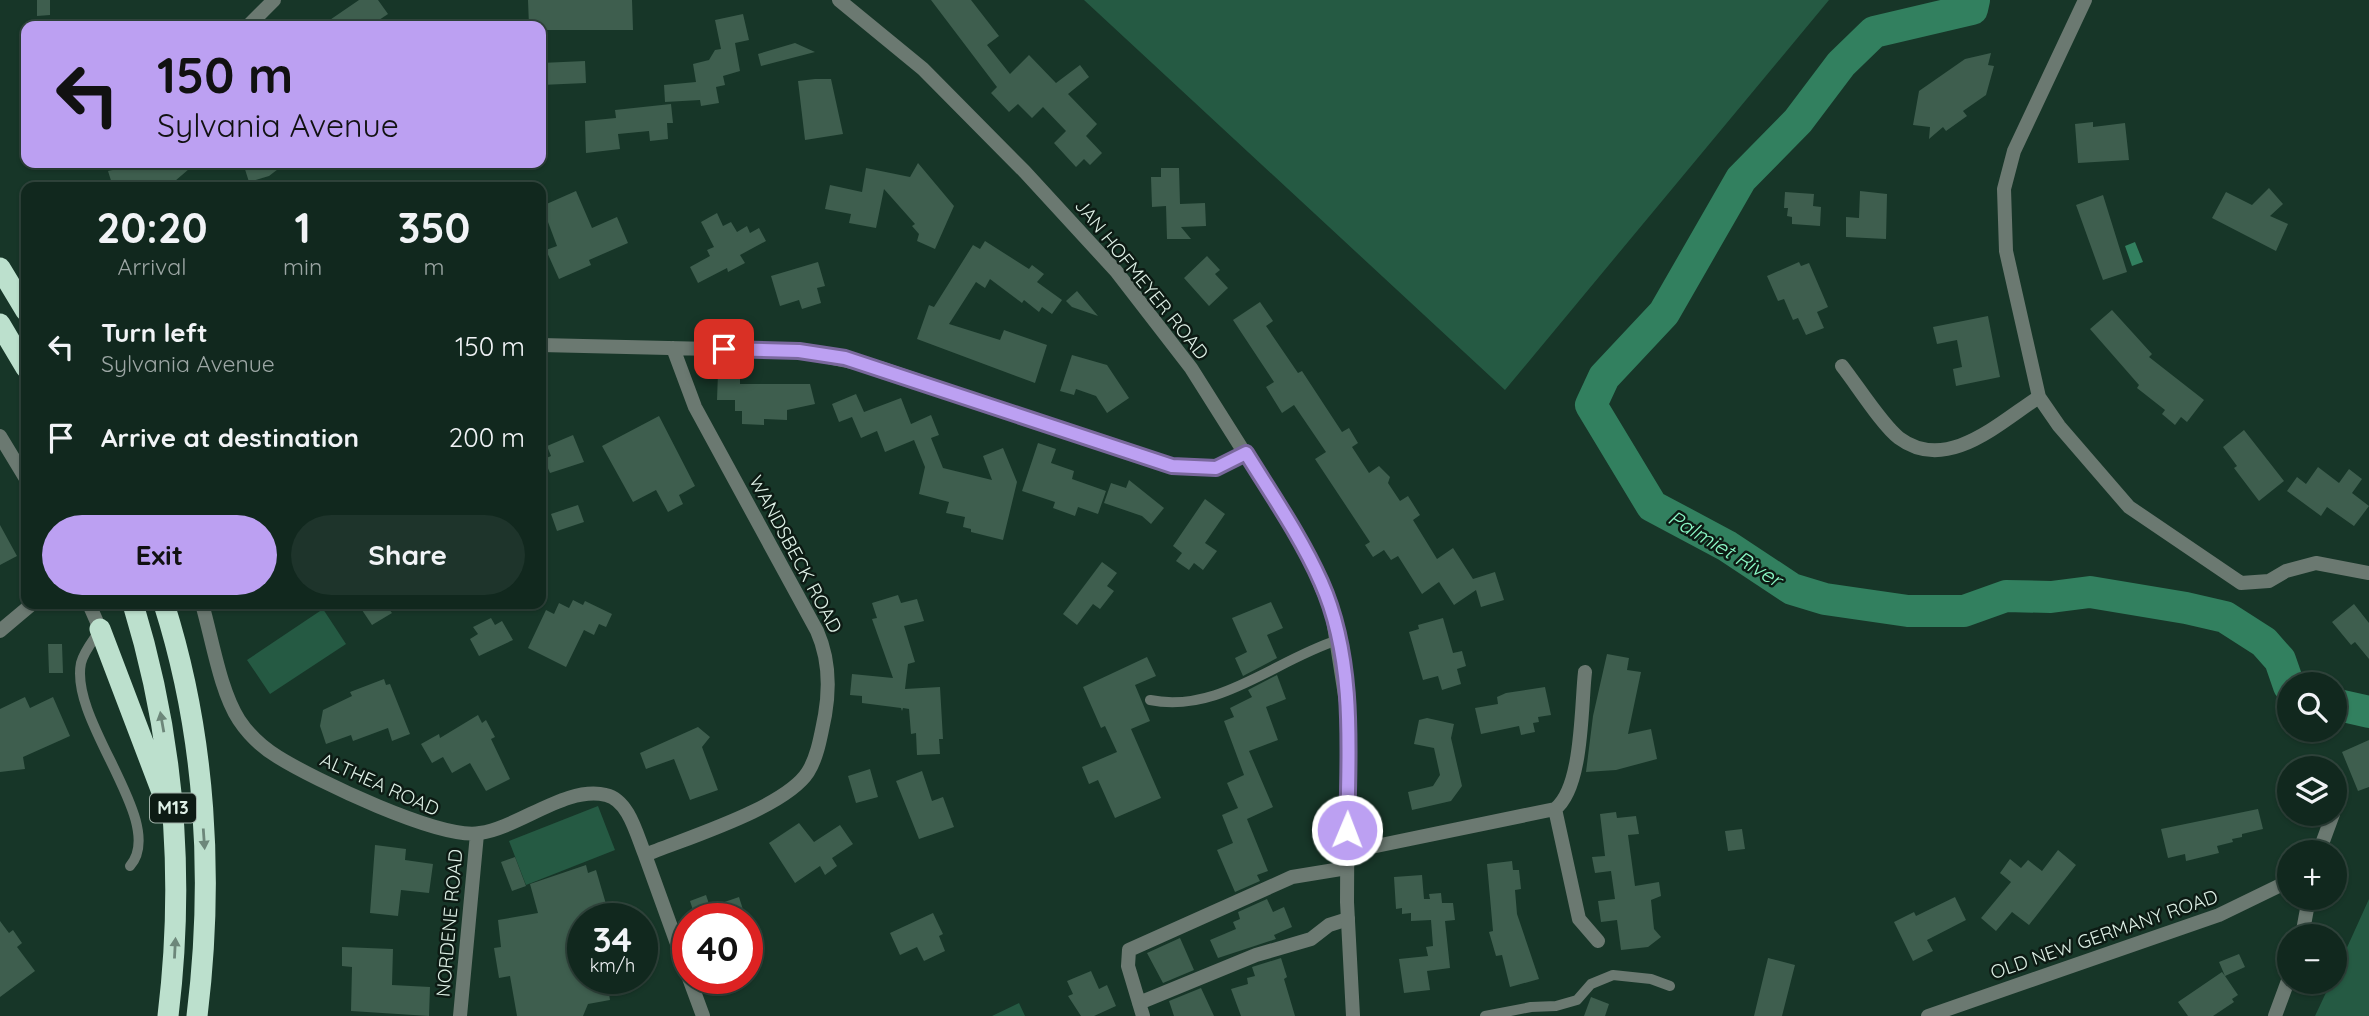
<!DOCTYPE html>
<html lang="en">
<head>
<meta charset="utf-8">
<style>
	:root { --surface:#11281e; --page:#1e342b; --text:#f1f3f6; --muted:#9ca6a4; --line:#30443c; --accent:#bca0f2 }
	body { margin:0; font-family:Quicksand,sans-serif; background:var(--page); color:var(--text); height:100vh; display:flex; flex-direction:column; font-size:26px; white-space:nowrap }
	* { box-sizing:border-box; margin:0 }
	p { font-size:23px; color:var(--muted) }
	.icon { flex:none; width:38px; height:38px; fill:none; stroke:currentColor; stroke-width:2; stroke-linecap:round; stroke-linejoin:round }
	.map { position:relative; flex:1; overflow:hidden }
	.details { position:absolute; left:21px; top:182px; width:525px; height:427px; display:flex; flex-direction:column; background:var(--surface); border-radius:14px; box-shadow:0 2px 5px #0004,0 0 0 2px var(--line) }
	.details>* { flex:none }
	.guide { position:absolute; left:21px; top:21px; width:525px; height:147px; border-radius:14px; box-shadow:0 2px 5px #0004,0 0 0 2px var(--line); background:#bca0f2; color:#111; overflow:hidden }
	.controls { position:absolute; left:2277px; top:672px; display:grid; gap:14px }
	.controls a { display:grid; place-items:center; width:70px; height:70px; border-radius:50%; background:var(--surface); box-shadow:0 2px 5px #0004,0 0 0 2px var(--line); font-size:35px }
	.speed { position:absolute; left:567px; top:903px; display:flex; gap:14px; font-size:35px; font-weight:700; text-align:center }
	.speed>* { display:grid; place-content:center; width:91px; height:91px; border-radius:50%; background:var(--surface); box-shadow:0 2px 5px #0004,0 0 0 2px var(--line); line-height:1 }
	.speed small { font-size:18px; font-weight:400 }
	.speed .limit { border:10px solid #d22; background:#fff; color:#111 }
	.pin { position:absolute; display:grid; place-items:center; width:60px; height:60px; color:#fff; margin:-30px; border-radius:14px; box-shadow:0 4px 10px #0006 }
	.me { position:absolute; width:77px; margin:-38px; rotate:1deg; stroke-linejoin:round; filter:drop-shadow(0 0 5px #0008) }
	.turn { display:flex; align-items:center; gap:24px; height:147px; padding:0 21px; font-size:32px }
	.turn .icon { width:91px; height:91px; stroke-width:2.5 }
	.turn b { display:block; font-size:49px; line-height:60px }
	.eta { display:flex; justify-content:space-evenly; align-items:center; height:119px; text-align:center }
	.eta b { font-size:42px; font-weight:700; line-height:49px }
	.primary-button { display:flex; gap:14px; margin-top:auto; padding:14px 21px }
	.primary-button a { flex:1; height:80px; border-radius:42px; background:var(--accent); color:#111; font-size:28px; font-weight:700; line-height:80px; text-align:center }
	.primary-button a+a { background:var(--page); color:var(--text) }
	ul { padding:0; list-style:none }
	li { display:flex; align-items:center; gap:21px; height:91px; padding:0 21px }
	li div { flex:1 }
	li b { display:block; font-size:26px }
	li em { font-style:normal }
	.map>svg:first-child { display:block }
</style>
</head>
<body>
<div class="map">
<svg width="2369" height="1016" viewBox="0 0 2369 1016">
	<rect width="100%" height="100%" fill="#173628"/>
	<path fill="#255a43" d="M1084 0H1829L1505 390Z
		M323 609 346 644 270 694 247 660Z
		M598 806 615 850 526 885 509 841Z
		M2369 899V1016H2315L2331 982H2334L2335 974Z
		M1019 1003 1025 1016H992Z"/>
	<path fill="#32805f" d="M2135 242 2143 262 2132 266 2125 246Z"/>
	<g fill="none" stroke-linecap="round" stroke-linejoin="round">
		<path stroke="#32805f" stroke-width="32" d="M1974 0 1972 9 1874 32 1841 64 1798 121 1741 179 1664 313 1604 377 1591 405 1652 506 1727 546 1792 589 1825 599 1908 611H1964L2006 596 2051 597 2090 592 2186 608 2225 617 2264 642 2280 660 2289 686
			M2334 704 2369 712"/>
	</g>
	<path fill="#3e5e4e" d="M37 0H50V15L37 16Z
		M359 0H378L388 14 370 26H321Z
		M528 0H632L633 30H541V26H529Z
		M931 0H971L999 36 987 45 1010 74 1029 55 1056 83 1080 65 1089 77 1068 94 1097 124 1086 136 1102 153 1090 165 1084 159 1076 167 1054 143 1066 131 1043 107 1032 118 1018 104 1009 112 991 93 997 87Z
		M743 14 749 40 735 43 740 71 723 76 725 85 716 87 719 103 701 106 700 100 665 102 664 85 696 82 693 64 709 60 715 50 721 49 715 20Z
		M795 43 815 52 761 66 758 54Z
		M1991 53 1988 65 1994 66 1986 95 1963 111 1967 116 1946 131 1943 127 1929 139 1930 127 1913 125 1919 91 1965 59Z
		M585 61 586 83 541 85V63Z
		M815 79H831L843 134 805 140 798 81Z
		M671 104 673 123H667L668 139 650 141 649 131 618 134 620 149 586 153 585 121 616 118 615 110Z
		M2093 122V127L2125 123 2129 160 2078 163 2075 124Z
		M144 163H196L168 187H113L108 171Z
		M243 163H286L269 176 249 182Z
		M918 163 954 206 935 249 917 241 919 234 912 226 915 224 884 189 876 228 849 223 851 214 825 209 830 185 862 192 866 168 910 177Z
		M1161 168H1179L1180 204 1205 203 1206 226 1181 227 1191 239H1167L1166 206 1152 207 1151 177H1161Z
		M2269 188 2283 204 2270 216 2288 224 2276 251 2212 218 2226 192 2252 205Z
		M576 191 592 228 617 217 628 243 589 260 591 265 559 279 546 250 557 246 542 206Z
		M1860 191 1887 194 1886 239 1846 237V217L1859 218Z
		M1785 192 1814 194 1813 206 1821 207 1820 226 1792 224V217L1787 216 1788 208H1784Z
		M2103 195 2127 272 2103 280 2076 205Z
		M717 213 723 226 731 222 737 232 747 226 750 233 759 228 766 241 740 255 745 263 728 272 727 268 698 283 690 267 710 256 707 250 714 247 701 222Z
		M985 241 1029 269 1032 265 1044 274 1037 282 1062 300 1052 314 1042 307 1039 312 1024 300 1022 303 990 279 985 288 976 282 949 324 1000 340 1004 330 1047 345 1035 383 917 339 929 305 934 307 973 245 980 249Z
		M1207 256 1220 270 1215 274 1228 288 1209 306 1184 278Z
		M818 262 825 286 817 288 821 303 802 309 799 300 780 306 771 276Z
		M1799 262 1801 266 1809 263 1828 307 1817 312 1824 328 1806 335 1798 318 1793 320 1784 299 1778 301 1767 276Z
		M1077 291 1098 316 1072 307 1066 301Z
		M1260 302 1273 321 1266 326 1298 373 1302 371 1342 432 1349 428 1358 443 1352 447 1369 473 1379 466 1390 477 1388 483 1400 501 1408 496 1420 515 1413 520 1437 559 1453 548 1473 579 1495 572 1504 600 1481 607 1476 590 1454 605 1439 582 1422 594 1398 556 1391 560 1384 550 1373 557 1365 545 1370 542 1315 459 1326 452 1294 405 1282 413 1266 387 1274 382 1233 320Z
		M2112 310 2152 354 2149 357 2204 400 2187 422 2181 417 2175 425 2162 414 2165 410 2137 388 2139 385 2090 329Z
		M1988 316 2000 377 1956 386 1953 369 1962 367 1957 340 1937 344 1933 327Z
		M1072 355 1107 365 1129 398 1107 413 1096 396 1076 389 1074 395 1060 391Z
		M718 373H740V384H810L815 404 787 410V420L764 419V425L742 424V411H735V400H717Z
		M856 394 864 412 901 398 911 424 931 415 939 435 931 438 943 468 992 480 983 456 1003 448 1017 482 1003 540 971 532V529L963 527 965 517 946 513 949 502 919 494 925 467 914 440 885 452 877 431 861 438 852 417 839 422 832 404Z
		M659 416 695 486 679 495 683 504 668 512 656 490 633 502 602 446Z
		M2244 430 2284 481 2259 501 2234 468 2237 466 2223 447Z
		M573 435 584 462 550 473 544 459 551 456 547 446Z
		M1038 443 1056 449 1051 463 1074 471 1072 479 1106 491 1098 514 1078 507 1075 516 1053 508 1055 502 1022 491Z
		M2318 467 2339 483 2349 469 2362 479 2352 493 2369 506 2354 526 2327 507 2321 516 2287 491 2297 477 2306 484Z
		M1129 480 1164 508 1151 524 1142 516 1104 503 1111 483 1126 488Z
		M1205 499 1225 514 1205 543 1217 551 1203 570 1194 563 1189 570 1176 561 1182 553 1173 546Z
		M578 505 584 522 557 531 551 514Z
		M0 525 17 556 0 565Z
		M1102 562 1117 573 1107 586 1114 591 1100 609 1093 604 1077 625 1063 614Z
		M898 595 901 603 917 599 924 621 904 626 915 662 908 664 905 689 940 687 943 739H939L940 754 917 755 916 733 911 734 909 709 903 708 902 711 901 708 862 703V696L850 695 852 674 893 678 872 619 877 618 872 603Z
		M573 600 583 605 585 601 612 614 606 627 599 624 594 635 584 630 566 667 528 648 546 610 554 614 559 603 569 608Z
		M1271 602 1283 628 1267 635 1277 658 1243 676 1235 658 1247 652 1232 618Z
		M358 604H385L392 613 372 625Z
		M2354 604 2369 623V659L2355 642 2351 645 2332 622Z
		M491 618 495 625 502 621 513 640 479 656 470 639 478 634 473 627Z
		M1443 618 1453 653 1462 651 1466 666 1457 669 1461 684 1442 690 1438 676 1423 680 1409 632 1419 629 1418 625Z
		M48 644H62L63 673H49Z
		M1607 654 1629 658 1627 670 1641 672 1628 734 1651 729 1657 759 1616 770 1586 772 1593 716Z
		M1147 657 1156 676 1135 685 1150 721 1131 729 1161 798 1115 818 1098 780 1089 784 1082 767 1117 752 1105 726 1101 728 1083 687Z
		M1277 675 1286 699 1266 707 1278 740 1249 751 1273 807 1247 819 1268 871 1257 875 1260 881 1235 892 1217 850 1233 843 1222 815 1238 808 1227 783 1244 775 1224 721 1234 717 1230 708 1252 697 1248 690Z
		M384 679 386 685 390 684 410 734 392 741 388 728 353 741 351 735 326 744 320 726 323 710 352 696 350 692Z
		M1545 687 1551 715 1538 717 1539 722 1533 723 1535 732 1521 735 1519 726 1481 734 1475 708 1498 704 1497 697 1506 693Z
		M25 697 30 708 53 697 70 736 23 757 25 769 0 772V709Z
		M478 715 482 723 486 720 495 737 491 739 510 779 486 791 470 763 452 773 443 757 432 763 421 744 439 734 440 738Z
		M1427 718 1454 724 1451 738 1462 786 1451 801 1412 810 1408 792 1433 786 1440 775 1434 748 1414 744 1419 720Z
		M698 727 710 737 702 747 718 790 690 800 674 759 646 769 640 753Z
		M2369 740V787L2358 791 2342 752Z
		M870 769 878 797 856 803 848 776Z
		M922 771 932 801 943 797 954 827 919 839 896 781Z
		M2258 809 2263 829 2242 834V837L2232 839 2233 842 2217 846 2219 853 2186 861 2185 854 2168 858 2161 829Z
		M1616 812 1617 818 1636 816 1639 834 1628 835 1635 886 1659 882 1661 896 1651 900 1654 929 1661 937 1648 947 1621 950 1617 920 1601 922 1598 901 1615 899 1611 871 1595 873 1592 857 1605 856 1600 814Z
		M799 823 814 842 840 825 853 844 832 858 837 866 825 875 820 866 795 883 769 843Z
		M1742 829 1745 849 1728 851 1725 831Z
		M375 845 406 849 405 860 433 864 429 893 401 890 398 916 370 913Z
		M2058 850 2076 865 2029 925 2012 912 1996 931 1981 918 2011 882 2000 873 2010 859 2021 868 2028 860 2042 871Z
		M515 857 526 886 512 891 501 862Z
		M1512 861 1513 870H1519L1521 889 1515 890 1517 914 1539 979 1510 987 1502 955 1496 956 1489 932 1493 931 1487 864Z
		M586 865 588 873 596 870 606 904 594 907 597 919H583V985L607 981 610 1000 588 1004 583 1016H517L510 976 499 978 494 948 501 947 498 920 538 913 530 884Z
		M1422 875 1424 899H1430L1429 894 1441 893 1442 903H1453L1455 920 1445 921 1450 968 1427 971 1430 990 1404 993 1399 959 1428 956 1426 947 1433 946 1431 920 1411 921V913L1402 914V908L1396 909 1394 877Z
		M706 895 710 907 739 897 746 919H683L694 913 690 901Z
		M1955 897 1966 920 1927 940 1933 951 1913 961 1894 922 1914 912 1916 916Z
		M1267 899 1273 912 1284 907 1292 927 1274 935 1276 939 1218 958 1210 940 1236 929 1233 922 1240 919 1238 912Z
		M933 913 943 934 939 936 945 951 924 961 917 947 900 955 890 933Z
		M0 921 9 933 13 930 22 943 17 947 35 971 0 997Z
		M1180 938 1194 970 1163 983 1147 953Z
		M342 947 393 949 392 985 430 987 429 1016 351 1011 352 967 342 966Z
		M2239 954 2245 967 2225 976 2238 995 2232 999 2234 1002 2213 1016H2188L2178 1002 2222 972 2225 976 2219 962Z
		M1281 958 1287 977 1284 979 1295 1016H1241L1231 989 1248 984 1247 978 1255 976 1252 967Z
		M1768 958 1795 965 1782 1016H1754Z
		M1091 971 1099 989 1107 985 1116 1006 1094 1016H1081L1068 996 1073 994 1067 981Z
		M1201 988 1214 1016H1174L1169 1001Z
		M1591 997 1609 1004 1605 1016H1584Z"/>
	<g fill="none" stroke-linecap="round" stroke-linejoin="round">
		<path stroke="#6b7971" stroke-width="10" d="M100 630C93 641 84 651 81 663 69 722 168 823 130 866
			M1150 700C1218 714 1275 660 1338 640
			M1485 1016 1531 1007 1556 1006 1577 1000 1591 984 1613 975 1651 979 1670 986"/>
		<path stroke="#6b7971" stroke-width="14" d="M2085 0 2014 151 2004 189 2006 251 2039 397 2059 426 2129 507 2241 583 2269 581 2286 571 2316 563 2369 573
			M248 26 274 0
			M541 345 799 351 880 368 1172 466 1216 468 1246 453
			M673 348 695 407 817 631C829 658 830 686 825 715 821 734 818 756 808 772 785 808 686 838 645 855L688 974
			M1842 366C1857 385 1882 425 1899 438 1947 474 2000 422 2039 397
			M0 436 26 479
			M89 604 100 629
			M202 604C212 638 220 691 239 720 249 735 263 748 278 757 315 780 440 840 480 833 520 827 567 785 606 795 629 800 637 836 645 855
			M0 631 32 604
			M2334 805 2338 788
			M1555 809 1579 919 1598 941
			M1347 852 1555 809C1583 788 1581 706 1585 672
			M2319 852 2333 814
			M2302 936 2309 898
			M689 978 703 1016
			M1139 1003 1256 955 1311 939 1329 925 1348 919
			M460 1016 477 834
			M1143 1016 1128 966 1129 950 1292 877 1347 868
			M1928 1016 2219 915 2289 881
			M2275 1016 2289 978"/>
		<path stroke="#6b7971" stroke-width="14" d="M839 0 923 69 1025 172 1116 271 1191 368 1307 552 1332 613 1348 715 1347 902 1353 1016"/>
		<path stroke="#bce0cd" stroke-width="21" d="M0 268 26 311
			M0 324 26 368
			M133 604C174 738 185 877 168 1016
			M164 604C206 736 214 879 197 1016
			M100 629 165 800"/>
	</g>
	<defs><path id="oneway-solid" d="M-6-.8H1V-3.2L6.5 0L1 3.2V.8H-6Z" transform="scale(1.75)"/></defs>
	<g fill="#6d877a">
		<use href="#oneway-solid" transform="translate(162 722) rotate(-100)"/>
		<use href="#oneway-solid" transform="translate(204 839) rotate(86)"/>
		<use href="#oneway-solid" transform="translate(175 948) rotate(-87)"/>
	</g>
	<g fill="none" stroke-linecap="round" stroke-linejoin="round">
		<defs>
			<path id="route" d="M724 349 799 351 845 358 1172 466 1216 468 1246 453C1272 495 1301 537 1321 582 1355 658 1349 749 1347 830"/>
		</defs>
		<use href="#route" stroke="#7a689d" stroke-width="18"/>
		<use href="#route" stroke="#bca0f2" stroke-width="12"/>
	</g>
	<g text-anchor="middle" stroke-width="5" stroke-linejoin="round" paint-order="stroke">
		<rect fill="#0d1b14" stroke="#a0b1a8" stroke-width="2" x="150" y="793.5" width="46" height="29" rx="5"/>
		<g font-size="18" font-weight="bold" fill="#dff1e7">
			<text x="173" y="814">M13</text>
		</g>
		<g font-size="19" fill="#dff1e7" stroke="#0d1b14">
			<text transform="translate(1142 279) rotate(51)" y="7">JAN HOFMEYER ROAD</text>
			<text transform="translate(796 554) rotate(62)" y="7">WANDSBECK ROAD</text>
			<text transform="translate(380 784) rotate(24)" y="7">ALTHEA ROAD</text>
			<text transform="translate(449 923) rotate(-85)" y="7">NORDENE ROAD</text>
			<text transform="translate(2104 934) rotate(-19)" y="7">OLD NEW GERMANY ROAD</text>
		</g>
		<g font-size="21" font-style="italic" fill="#8bf8c6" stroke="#0d1b14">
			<text transform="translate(1725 549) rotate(31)" y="7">Palmiet River</text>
		</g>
	</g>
</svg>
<div class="controls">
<a><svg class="icon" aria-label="search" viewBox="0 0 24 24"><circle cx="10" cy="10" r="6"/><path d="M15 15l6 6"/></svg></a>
<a><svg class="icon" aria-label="layers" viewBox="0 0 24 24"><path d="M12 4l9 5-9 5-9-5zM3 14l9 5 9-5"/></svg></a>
<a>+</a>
<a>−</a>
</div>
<div class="speed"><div>34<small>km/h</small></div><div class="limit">40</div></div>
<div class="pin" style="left:724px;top:349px;background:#d93025"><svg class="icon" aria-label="arrive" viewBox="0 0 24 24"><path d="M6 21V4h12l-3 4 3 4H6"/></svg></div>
<svg class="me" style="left:1347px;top:830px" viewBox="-20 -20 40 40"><circle r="17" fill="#bca0f2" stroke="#fff" stroke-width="3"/><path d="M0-11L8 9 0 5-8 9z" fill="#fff"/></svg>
<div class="guide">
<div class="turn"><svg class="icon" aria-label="left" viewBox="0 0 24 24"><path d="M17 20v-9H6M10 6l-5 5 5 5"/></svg><div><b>150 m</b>Sylvania Avenue</div></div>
</div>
<section class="details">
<div class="eta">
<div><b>20:20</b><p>Arrival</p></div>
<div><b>1</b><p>min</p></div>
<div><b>350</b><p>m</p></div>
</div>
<ul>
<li><svg class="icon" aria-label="left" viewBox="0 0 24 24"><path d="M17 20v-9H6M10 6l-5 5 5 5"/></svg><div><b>Turn left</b><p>Sylvania Avenue</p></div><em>150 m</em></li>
<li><svg class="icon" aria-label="arrive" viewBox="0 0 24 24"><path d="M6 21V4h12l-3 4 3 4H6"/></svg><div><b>Arrive at destination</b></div><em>200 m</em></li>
</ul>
<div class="primary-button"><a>Exit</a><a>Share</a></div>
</section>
</div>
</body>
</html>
